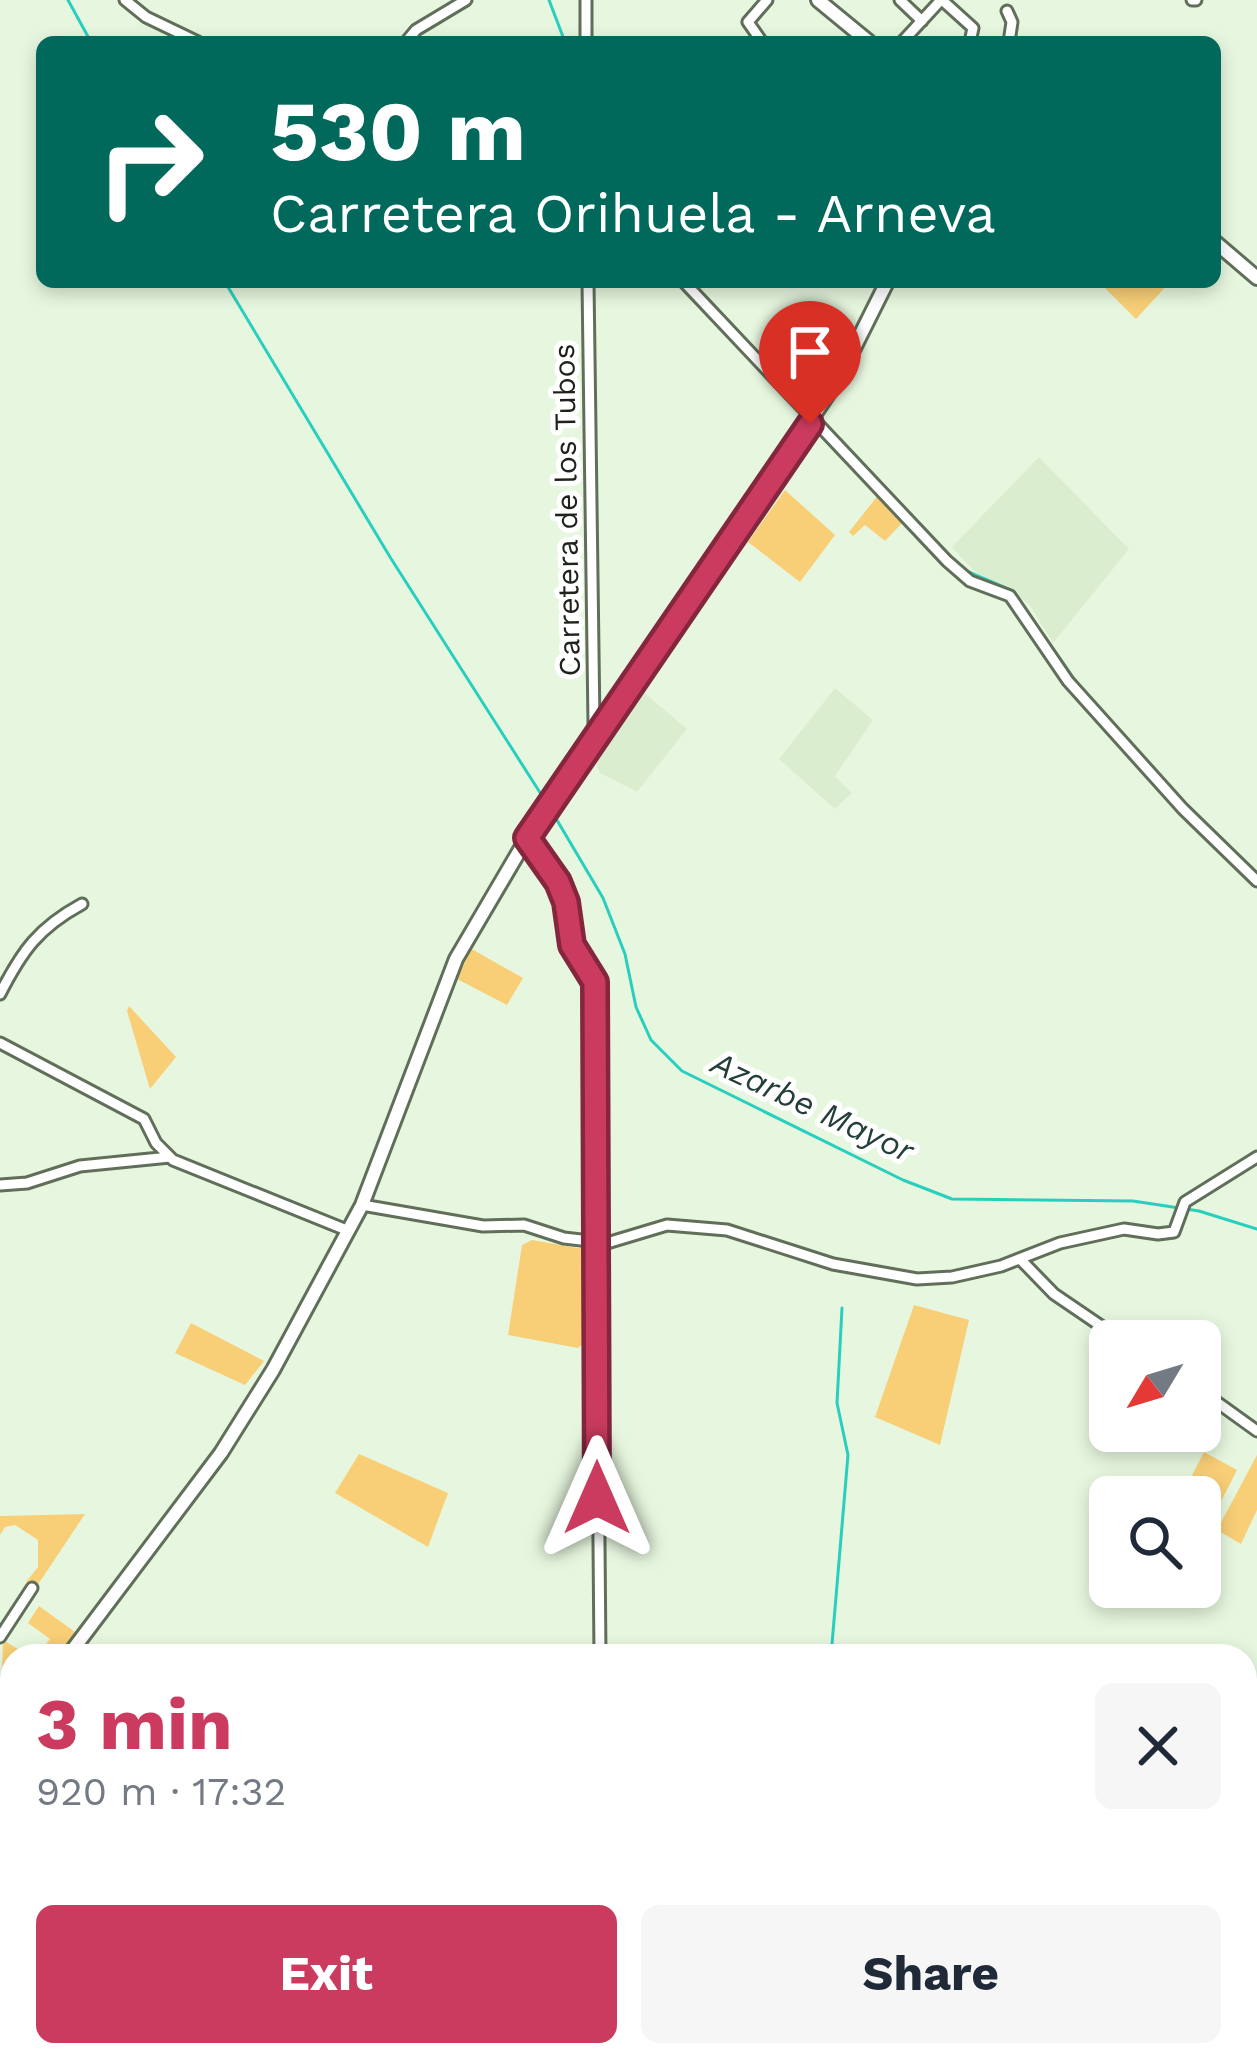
<!DOCTYPE html>
<html lang="en">
<head>
<meta charset="utf-8">
<style>
	:root { --surface:#fff; --page:#f6f6f7; --text:#1f2937; --muted:#747a83; --accent:#ca3b5f }
	body { margin:0; font-family:"Work Sans",sans-serif; background:var(--page); color:var(--text); height:100vh; display:flex; flex-direction:column; font-size:45px; white-space:nowrap }
	* { box-sizing:border-box; margin:0 }
	p { font-size:39px; color:var(--muted) }
	.icon { flex:none; width:66px; height:66px; fill:none; stroke:currentColor; stroke-width:2; stroke-linecap:round; stroke-linejoin:round }
	.map { position:relative; flex:1; overflow:hidden }
	.details { position:absolute; left:0px; top:1644px; width:1257px; height:423px; display:flex; flex-direction:column; background:var(--surface); border-radius:36px 36px 0 0; box-shadow:0 6px 18px #0003 }
	.details>* { flex:none }
	.guide { position:absolute; left:36px; top:36px; width:1185px; height:252px; border-radius:18px; box-shadow:0 6px 18px #0003; background:#00695c; color:#fff; overflow:hidden }
	.needle { width:78px; rotate:232deg }
	.tools { position:absolute; left:1089px; top:1320px; display:grid; gap:24px }
	.tools a { display:grid; place-items:center; width:132px; height:132px; border-radius:18px; background:var(--surface); box-shadow:0 6px 18px #0003; font-size:60px }
	.pin { position:absolute; display:grid; place-items:center; width:102px; height:102px; color:#fff; margin:-123px -51px; border-radius:50% 50% 50% 0; rotate:-45deg; box-shadow:0 0 12px #0007 }
	.pin .icon { rotate:45deg }
	.me { position:absolute; width:132px; margin:-66px; rotate:0deg; stroke-linejoin:round; filter:drop-shadow(0 0 9px #0008) }
	.turn { display:flex; align-items:center; gap:42px; height:252px; padding:0 36px; font-size:54px }
	.turn .icon { width:156px; height:156px; stroke-width:2.5 }
	.turn b { display:block; font-size:84px; line-height:102px }
	.round { display:grid; place-items:center; flex:none; width:126px; height:126px; border-radius:18px; background:var(--page) }
	.headline { display:flex; align-items:center; justify-content:space-between; height:204px; padding:0 36px }
	h1 { font-size:72px; font-weight:700; line-height:90px; color:var(--accent) }
	.primary-button { display:flex; gap:24px; margin-top:auto; padding:24px 36px }
	.primary-button a { flex:1; height:138px; border-radius:18px; background:var(--accent); color:#fff; font-size:48px; font-weight:700; line-height:138px; text-align:center }
	.primary-button a+a { background:var(--page); color:var(--text) }
	.map>svg:first-child { display:block }
</style>
</head>
<body>
<div class="map">
<svg width="1257" height="2065" viewBox="0 0 1257 2065">
	<rect width="100%" height="100%" fill="#e7f7df"/>
	<path fill="#daedcf" d="M1039 457 1129 549 1053 643 1029 604 973 570 952 547Z
		M835 688 873 720 835 776 852 793 835 809 779 759Z
		M641 690 687 729 637 792 600 773 594 758Z"/>
	<path fill="#f8cf77" d="M1099 282H1170L1136 319Z
		M785 490 835 535 800 582 748 542Z
		M879 494 904 521 885 541 865 525 853 536 849 532Z
		M470 948 523 978 507 1005 457 979Z
		M129 1006 176 1057 150 1089 127 1011Z
		M532 1240 584 1249 583 1344 578 1348 508 1335 522 1245Z
		M914 1305 969 1320 940 1445 875 1417Z
		M191 1323 264 1361 245 1385 175 1353Z
		M1204 1452 1237 1470 1200 1543V1497H1181Z
		M359 1454 448 1493 428 1547 335 1493Z
		M1257 1455V1510L1241 1544 1217 1530Z
		M85 1514 35 1589 26 1582 38 1567V1540L15 1525 5 1527 0 1535V1516Z
		M39 1606 75 1632 57 1656 38 1654 50 1639 28 1623Z
		M3 1640 29 1656H12V1721L4 1732 0 1730Z
		M12 2018V2055H73L87 2065 0 2063V2035Z"/>
	<g fill="none" stroke-linecap="round" stroke-linejoin="round">
		<path stroke="#29cfbe" stroke-width="3" d="M68 0 91 42
			M549 0 565 42
			M225 282 390 557 546 802
			M692 282 779 377
			M819 419 952 560
			M964 570 1013 591 1083 692
			M551 810 603 898 625 954 636 1007 651 1040 682 1071 903 1180 952 1199 1133 1201 1199 1211 1257 1229
			M831 1656 848 1455 837 1403 842 1308
			M663 2065 667 2055"/>
		<defs>
			<path id="minor" d="M125 0 146 17 198 42
				M586 0V42
				M900 0 922 21
				M942 0 973 28 970 42
				M1192 0H1196
				M1007 11 1012 22 1009 42
				M406 42 416 30 466 0
				M762 42 748 22 767 0
				M902 42 941 0
				M588 282 594 724 599 735
				M684 282 947 561 970 581 1010 596 1068 681 1183 809 1257 881
				M527 838 558 882 566 902 572 945 594 982 600 1656
				M0 994C22 951 38 928 82 904
				M0 1043 144 1119 156 1143 173 1160 349 1231
				M0 1185 27 1183 80 1166 170 1157
				M362 1205 483 1226 524 1225 564 1238 607 1243 667 1225 727 1230 833 1264 917 1279 952 1277 1001 1266 1060 1243 1124 1229 1158 1234 1174 1232 1185 1202 1257 1157
				M1020 1259 1054 1294 1123 1341
				M1200 1390 1257 1431
				M0 1637 32 1588
				M605 2055V2065
				M1022 2055 1027 2065
				M1051 2065 1058 2055"/>
			<path id="major" d="M818 0 869 42
				M1215 242 1257 278
				M68 1656 221 1453 273 1370 362 1205 456 959 527 838 839 378 887 282
				M0 1760 12 1742"/>
		</defs>
		<use href="#minor" stroke="#616f5a" stroke-width="15"/>
		<use href="#major" stroke="#616f5a" stroke-width="18"/>
		<use href="#minor" stroke="#fff" stroke-width="9"/>
		<use href="#major" stroke="#fff" stroke-width="12"/>
	</g>
	<g fill="none" stroke-linecap="round" stroke-linejoin="round">
		<defs>
			<path id="route" d="M597 1498 595 982 572 945 566 902 558 882 527 838 810 424"/>
		</defs>
		<use href="#route" stroke="#83263e" stroke-width="30"/>
		<use href="#route" stroke="#ca3b5f" stroke-width="21"/>
	</g>
	<g text-anchor="middle" stroke-width="10" stroke-linejoin="round" paint-order="stroke">
		<g font-size="30" fill="#1d231a" stroke="#fff">
			<text transform="translate(567 510) rotate(-91)" y="10">Carretera de los Tubos</text>
		</g>
		<g font-size="33" font-style="italic" fill="#243e3a" stroke="#fff">
			<text transform="translate(813 1106) rotate(25)" y="12">Azarbe Mayor</text>
		</g>
	</g>
</svg>
<div class="tools">
<a><svg class="needle" viewBox="-14 -14 28 28"><path d="M0-13l5 13h-10z" fill="#e53935"/><path d="M0 13l5-13h-10z" fill="#747a83"/></svg></a>
<a><svg class="icon" aria-label="search" viewBox="0 0 24 24"><circle cx="10" cy="10" r="6"/><path d="M15 15l6 6"/></svg></a>
</div>
<div class="pin" style="left:810px;top:424px;background:#d93025"><svg class="icon" aria-label="arrive" viewBox="0 0 24 24"><path d="M6 21V4h12l-3 4 3 4H6"/></svg></div>
<svg class="me" style="left:597px;top:1498px" viewBox="-20 -20 40 40"><path d="M0-17L14 15 0 8-14 15z" fill="#ca3b5f" stroke="#fff" stroke-width="4"/></svg>
<div class="guide">
<div class="turn"><svg class="icon" aria-label="right" viewBox="0 0 24 24"><path d="M7 20v-9h11M14 6l5 5-5 5"/></svg><div><b>530 m</b>Carretera Orihuela - Arneva</div></div>
</div>
<section class="details">
<div class="headline"><div><h1>3 min</h1><p>920 m · 17:32</p></div><a class="round"><svg class="icon" aria-label="close" viewBox="0 0 24 24"><path d="M6 6l12 12M18 6L6 18"/></svg></a></div>
<div class="primary-button"><a>Exit</a><a>Share</a></div>
</section>
</div>
</body>
</html>
